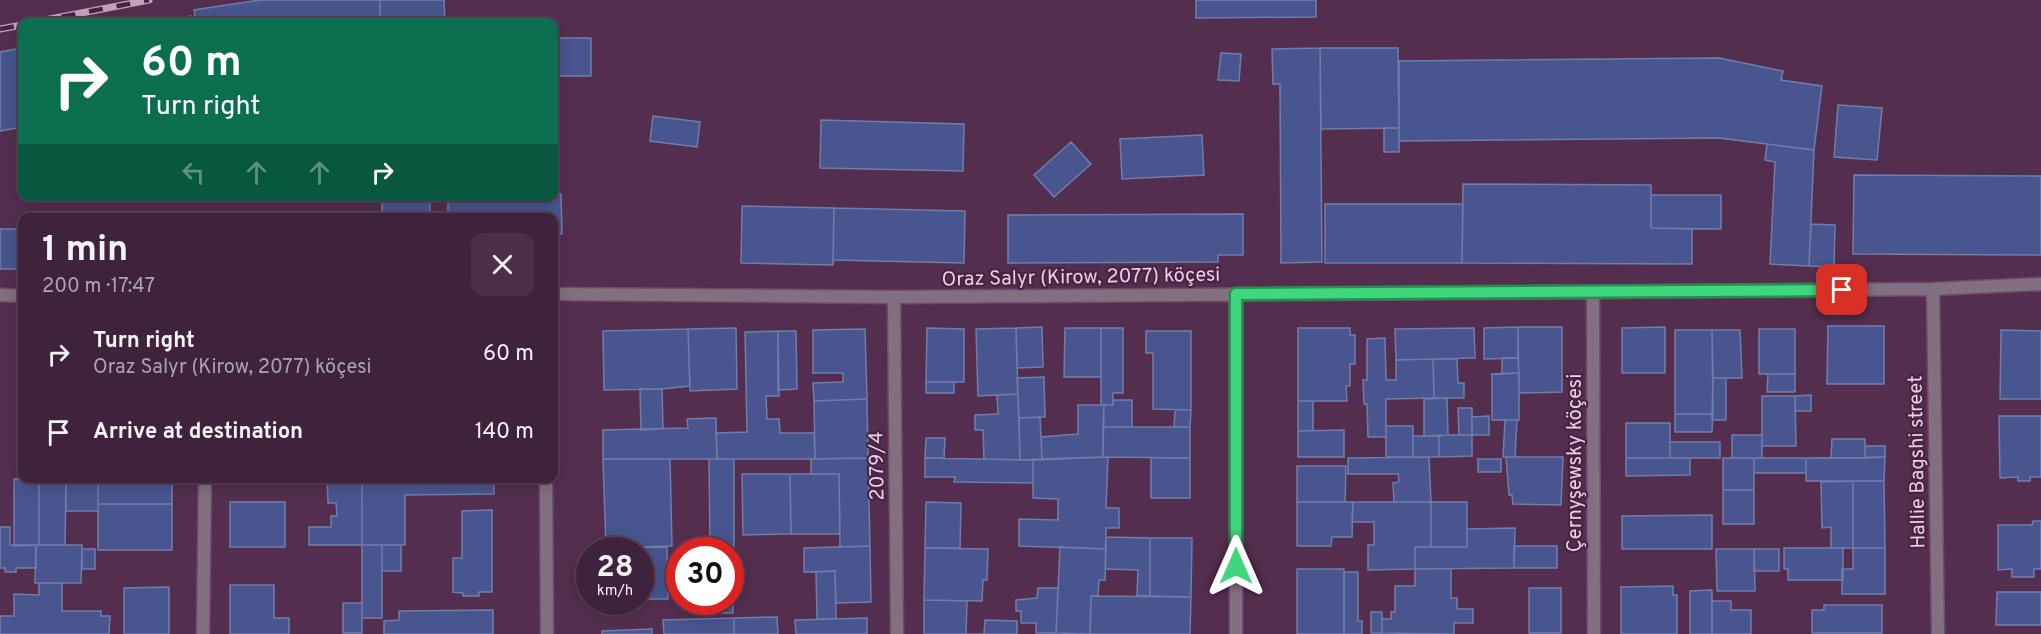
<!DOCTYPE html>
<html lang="en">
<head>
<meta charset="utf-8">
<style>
	:root { --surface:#3f223b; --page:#4a2f46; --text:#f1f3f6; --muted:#ada4af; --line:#583f55 }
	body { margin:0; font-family:Overpass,sans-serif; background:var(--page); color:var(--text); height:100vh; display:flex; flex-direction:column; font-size:22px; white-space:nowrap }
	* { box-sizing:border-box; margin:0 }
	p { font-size:20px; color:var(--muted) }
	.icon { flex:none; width:33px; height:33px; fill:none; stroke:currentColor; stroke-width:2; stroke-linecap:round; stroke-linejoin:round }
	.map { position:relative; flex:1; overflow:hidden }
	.panel { position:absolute; left:18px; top:213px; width:540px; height:270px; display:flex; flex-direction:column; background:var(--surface); border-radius:12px; box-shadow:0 3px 15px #0003,0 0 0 2px var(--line) }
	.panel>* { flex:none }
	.hud { position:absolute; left:18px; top:18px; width:540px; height:183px; border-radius:12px; box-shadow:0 3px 15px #0003,0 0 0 2px var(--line); background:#0b6e4f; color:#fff; overflow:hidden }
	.speed { position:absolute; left:576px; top:537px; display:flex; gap:12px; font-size:30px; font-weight:700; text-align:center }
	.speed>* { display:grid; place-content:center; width:78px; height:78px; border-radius:50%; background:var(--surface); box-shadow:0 3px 15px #0003,0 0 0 2px var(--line); line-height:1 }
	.speed small { font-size:15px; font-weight:400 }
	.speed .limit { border:9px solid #d22; background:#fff; color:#111 }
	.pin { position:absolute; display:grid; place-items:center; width:51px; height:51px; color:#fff; margin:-26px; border-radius:12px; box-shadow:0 3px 9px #0006 }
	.me { position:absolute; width:66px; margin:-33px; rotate:0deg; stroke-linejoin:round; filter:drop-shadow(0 0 4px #0008) }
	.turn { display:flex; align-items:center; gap:21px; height:126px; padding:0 24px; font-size:27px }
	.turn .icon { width:78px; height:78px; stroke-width:2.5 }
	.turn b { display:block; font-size:42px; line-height:51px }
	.lanes { display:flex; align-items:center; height:57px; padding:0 24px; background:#0003; justify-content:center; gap:30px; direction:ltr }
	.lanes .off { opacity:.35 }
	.round { display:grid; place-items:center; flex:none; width:63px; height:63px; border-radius:12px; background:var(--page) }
	.summary { display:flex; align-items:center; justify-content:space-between; height:102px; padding:0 24px }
	h1 { font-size:36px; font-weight:700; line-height:45px }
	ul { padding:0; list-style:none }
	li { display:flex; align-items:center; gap:18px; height:78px; padding:0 24px }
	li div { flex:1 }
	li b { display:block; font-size:22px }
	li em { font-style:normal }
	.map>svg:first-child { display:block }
</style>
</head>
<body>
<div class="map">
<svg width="2041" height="634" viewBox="0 0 2041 634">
	<rect width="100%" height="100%" fill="#542e4f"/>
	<path fill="#48558e" stroke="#707dac" stroke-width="1.5" d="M260 0H380V22H196L194 10Z
		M380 0H444L445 22H380Z
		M1196 0H1316V17L1196 18Z
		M191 16 192 22H156Z
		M554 38H591V76H554Z
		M22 48V127L0 131V52Z
		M1320 48H1398L1399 128 1321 129Z
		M1320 48 1322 262 1281 263 1280 84H1273L1272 49Z
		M1221 53 1241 54 1239 81 1218 80Z
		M1719 58 1783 71 1781 80 1822 86 1814 150 1719 138 1399 141V61Z
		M1838 105 1882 108 1877 160 1834 157Z
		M653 116 700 122 697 147 650 141Z
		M821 120 964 124 963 171 820 168Z
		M1384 128H1399V152H1384Z
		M1202 135 1204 175 1122 179 1120 139Z
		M1071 142 1091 164 1054 197 1034 175Z
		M1767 144 1814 150 1809 266 1770 264 1775 162 1765 160Z
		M1854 175 2041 176V255L1853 254Z
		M1463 184 1651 185V228L1692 229V264L1462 263Z
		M554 194H561L562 234H554V218H448V196H554Z
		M1651 195H1721V229L1651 228Z
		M382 196H430V218H382Z
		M1325 204H1463L1462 263H1325Z
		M742 206 834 208 833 265 741 263Z
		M834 208 965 211 964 263 833 260Z
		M1243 214V255H1218V262L1008 263V215Z
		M1811 224 1835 225 1834 267 1809 266Z
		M0 229H22V269H0Z
		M1828 326H1884V384H1827Z
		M1042 327 1043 367 1017 368 1016 328Z
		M1518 327V358L1484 359V328Z
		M1518 327H1562V392L1519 393Z
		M1665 327V373H1622V328Z
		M736 328 737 389 690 391 688 329Z
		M927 328 964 329V382H926Z
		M1016 328 1018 394 978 396 976 329Z
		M1065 328H1101V377H1064Z
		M1101 328H1123V393H1113V405H1101Z
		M1298 328H1350V335H1355V364H1350V386H1346L1347 401H1298Z
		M1474 328 1475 358 1396 360 1395 329Z
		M688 329 690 386 662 389 604 390 603 331Z
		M865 329 867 399 814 401 813 383 843 382V373H813V330Z
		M1759 329H1795V374H1759Z
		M1675 330H1712L1713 414H1675Z
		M1712 330H1740L1742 378H1713Z
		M2001 330 2041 331V399H2000Z
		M778 331H796L797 389 778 390Z
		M778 331 779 396H766L767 419H779L780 433H814L815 459H717L716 433 747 432 745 332Z
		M1146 331H1191V410L1153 409V353H1146Z
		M1385 338 1386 380H1396V360L1433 359 1434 398 1386 399V437H1368L1367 404H1364L1363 380H1367V339Z
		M1502 358H1518L1519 373 1502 374Z
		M1433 359H1457L1458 383H1464V398H1434Z
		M1519 373V420H1492V374Z
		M1768 374H1795V392H1767Z
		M1044 377 1045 417 1019 418 1017 378Z
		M1713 378H1726V420H1712Z
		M926 382H954V393H926Z
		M640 389H662L663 429 641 430Z
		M1018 394 1020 460 984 459 983 430H975V415L998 414 997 395Z
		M1811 395V411H1795V396Z
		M1762 396H1795L1796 446H1762Z
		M1447 398 1448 435 1424 436V399Z
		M867 399 868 458 815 459 814 401Z
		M1113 400H1132V427H1103L1104 405H1113Z
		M1298 401H1313V431H1298Z
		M1078 405H1104L1103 457 1042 459 1041 437 1078 434Z
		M1458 408H1472V435H1459Z
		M1175 410H1191L1190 427H1174Z
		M1675 414H1713L1712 432H1675Z
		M1489 416V435H1472V417Z
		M1999 416H2041V477H2030V481H2018V477L2000 478Z
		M1040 417 1042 459 1020 460 1019 418Z
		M716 418 717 459H603V430L688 428 687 419Z
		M1505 420H1517L1515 457H1503Z
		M1626 423H1670V458H1626Z
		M1386 426H1413V457H1386Z
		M1103 427H1190V458L1103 457Z
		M1344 430V457H1298V431Z
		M1448 435H1472V456L1439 457V436Z
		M1732 435H1762V458H1732Z
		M1413 436H1439V457H1413Z
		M926 438H945L944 458H925Z
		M1832 439H1865V458H1831Z
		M1670 442H1720V458H1670Z
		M1865 446H1885V457L1865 458Z
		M1108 457 1106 508H1119V528H1106V549L1019 546V519L1058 520V499L1033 498V460Z
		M1429 457 1431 502H1394L1393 483 1399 482 1398 474H1348V458Z
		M1506 457H1563L1561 505 1513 504 1512 495H1509Z
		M1885 457 1884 481H1806V458Z
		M868 458 870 546 840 547 839 474H811V459Z
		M925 458 1033 460V483L954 482 955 477H925Z
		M1151 458H1190V498H1151Z
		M1626 458H1690V475L1626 476Z
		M1723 458H1754V490H1723Z
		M1754 458H1806V473H1754Z
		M603 459H670L672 546 606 548Z
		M709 459H734V549H710Z
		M1478 459H1501V472H1478Z
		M1297 466H1346L1345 502H1297Z
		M742 474H790L791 534 743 535Z
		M790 474H839L840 534H791Z
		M66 478H98V511H66Z
		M66 478 65 545H39V478Z
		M98 478H172V504H98Z
		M327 478H362V545H309V527H331V516H337L336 503H328Z
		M362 478H494V494L405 495V545H362Z
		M14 479H39V545L14 546Z
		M1853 481V548H1831V527L1822 528 1821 482Z
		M1853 481H1884L1885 548H1853Z
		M1723 490H1754V524H1723Z
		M230 502H285V547H230Z
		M926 502 961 503 960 548H925Z
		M1297 502H1353L1352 537H1332L1331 546H1297Z
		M1353 502H1431V547H1415V569L1368 570V545H1374V522H1352Z
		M1431 502H1467V547H1431Z
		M98 504H172V550H98Z
		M492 510V592H479V596H463V593L453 592V558H462V511Z
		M1712 515V549H1622V516Z
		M2033 521H2041V569H2034V577H2012V569L1998 570V525H2032Z
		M0 527H10V545H36V568H16V572H5V568H0Z
		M1515 528 1514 568 1415 569V547H1467V529Z
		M1106 537 1150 538V596H1137L1138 570 1105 569Z
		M1150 538H1192L1191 597 1150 596Z
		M36 545H82L81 583H35Z
		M362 545H382V618H362Z
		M382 545H401V571H382Z
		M870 546 871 602 836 603 835 571 804 572V548Z
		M1514 546H1557V568H1514Z
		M667 547 668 599H640V550H601V548Z
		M1060 547 1106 549 1105 580H1099L1098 596H1091L1090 634 1056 633Z
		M925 548 988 549 987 580H983L982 601 924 600Z
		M1784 548H1843V580H1788V569H1784Z
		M1853 548H1885V594H1842V569H1853Z
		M82 549H95V569H82Z
		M1716 549H1754L1755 591H1717Z
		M1754 549H1779V571H1754Z
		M730 563H733V613H716V602H730Z
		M1297 569H1344V634H1297Z
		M1415 569H1451V598H1457V609H1473V623H1454V634L1382 633V619H1391V612H1395V586H1415Z
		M835 571 836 619H817L816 572Z
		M1344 572H1358V621H1362V634H1344Z
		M39 583H62V611H101V616H110L109 634H0V616H14V594L39 595Z
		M230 585H274V618H289V634H230Z
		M1673 586V595H1677V634H1621V587Z
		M169 587V634H124V588Z
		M1038 588H1058L1056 633H1036V623H1021V611H1016V600L1037 598Z
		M1529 588H1561V633H1529Z
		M1712 590V634H1690V591Z
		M1997 592H2041V625H1996Z
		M1091 596 1191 597 1190 634H1090Z
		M924 600 967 601 966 634H988H924Z
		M1712 601H1731V610H1751V634H1712Z
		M343 603H362V633H343Z
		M1824 605H1882V633H1812V610H1824Z
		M493 610V634H384V621L399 620V611Z
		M1371 612H1382V633H1371Z
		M777 617 778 634H734V618Z
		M734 618V634H664L663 620Z
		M867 618V634H796L795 620Z
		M985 620 1017 621V634H984Z
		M652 629V634H602V631Z"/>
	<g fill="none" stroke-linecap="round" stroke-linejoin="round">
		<defs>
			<path id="street" d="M1933 289 1938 634
				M1593 292 1594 634
				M554 294 894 297 1593 292 1933 289 2041 284
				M1236 294V634
				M0 295 22 296
				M894 297 897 634
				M546 478 547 634
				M203 634 205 478"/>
		</defs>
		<use href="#street" stroke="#6f4b6a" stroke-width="15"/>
		<use href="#street" stroke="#826f7f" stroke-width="12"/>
		<defs>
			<path id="rail" d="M34 22 149 0
				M0 29 22 25"/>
		</defs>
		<use href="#rail" stroke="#c1a4bc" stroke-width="7"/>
		<use href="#rail" stroke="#492344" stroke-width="4.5" stroke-dasharray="14" stroke-linecap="butt"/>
	</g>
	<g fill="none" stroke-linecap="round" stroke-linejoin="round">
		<defs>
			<path id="route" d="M1236 566V294L1842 290"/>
		</defs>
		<use href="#route" stroke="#298c51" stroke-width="15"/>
		<use href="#route" stroke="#3fd77d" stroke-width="10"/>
	</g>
	<g text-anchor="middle" stroke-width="4.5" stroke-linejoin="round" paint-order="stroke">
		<g font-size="20" fill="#ead1e5" stroke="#492344">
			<text transform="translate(1081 276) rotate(-1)" y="7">Oraz Salyr (Kirow, 2077) köçesi</text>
			<text transform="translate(1916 462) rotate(-91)" y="7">Hallie Bagshi street</text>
			<text transform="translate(1574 463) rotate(-90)" y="7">Çernyşewsky köçesi</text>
			<text transform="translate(876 466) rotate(-91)" y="7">2079/4</text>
		</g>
	</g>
</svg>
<div class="speed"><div>28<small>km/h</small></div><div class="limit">30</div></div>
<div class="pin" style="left:1842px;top:290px;background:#d93025"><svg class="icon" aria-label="arrive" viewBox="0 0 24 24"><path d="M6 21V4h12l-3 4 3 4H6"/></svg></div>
<svg class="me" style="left:1236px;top:566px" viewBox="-20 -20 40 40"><path d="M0-17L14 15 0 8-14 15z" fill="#3fd77d" stroke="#fff" stroke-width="4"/></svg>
<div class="hud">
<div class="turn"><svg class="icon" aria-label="right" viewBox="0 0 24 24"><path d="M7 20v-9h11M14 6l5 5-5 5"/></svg><div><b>60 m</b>Turn right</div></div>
<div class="lanes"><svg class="icon off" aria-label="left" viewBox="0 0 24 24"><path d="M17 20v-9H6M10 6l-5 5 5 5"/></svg><svg class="icon off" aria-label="ahead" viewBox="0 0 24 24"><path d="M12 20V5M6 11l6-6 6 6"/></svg><svg class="icon off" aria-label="ahead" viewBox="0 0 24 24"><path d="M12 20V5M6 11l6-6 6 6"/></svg><svg class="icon" aria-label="right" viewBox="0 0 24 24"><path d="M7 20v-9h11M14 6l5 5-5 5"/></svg></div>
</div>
<section class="panel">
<div class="summary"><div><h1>1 min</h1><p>200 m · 17:47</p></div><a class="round"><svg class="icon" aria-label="close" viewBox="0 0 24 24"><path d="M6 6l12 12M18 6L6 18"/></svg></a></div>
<ul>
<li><svg class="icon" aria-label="right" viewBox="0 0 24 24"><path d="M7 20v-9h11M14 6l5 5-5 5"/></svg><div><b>Turn right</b><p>Oraz Salyr (Kirow, 2077) köçesi</p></div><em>60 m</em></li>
<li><svg class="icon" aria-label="arrive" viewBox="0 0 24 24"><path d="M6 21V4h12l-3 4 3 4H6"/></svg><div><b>Arrive at destination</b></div><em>140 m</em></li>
</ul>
</section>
</div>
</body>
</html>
